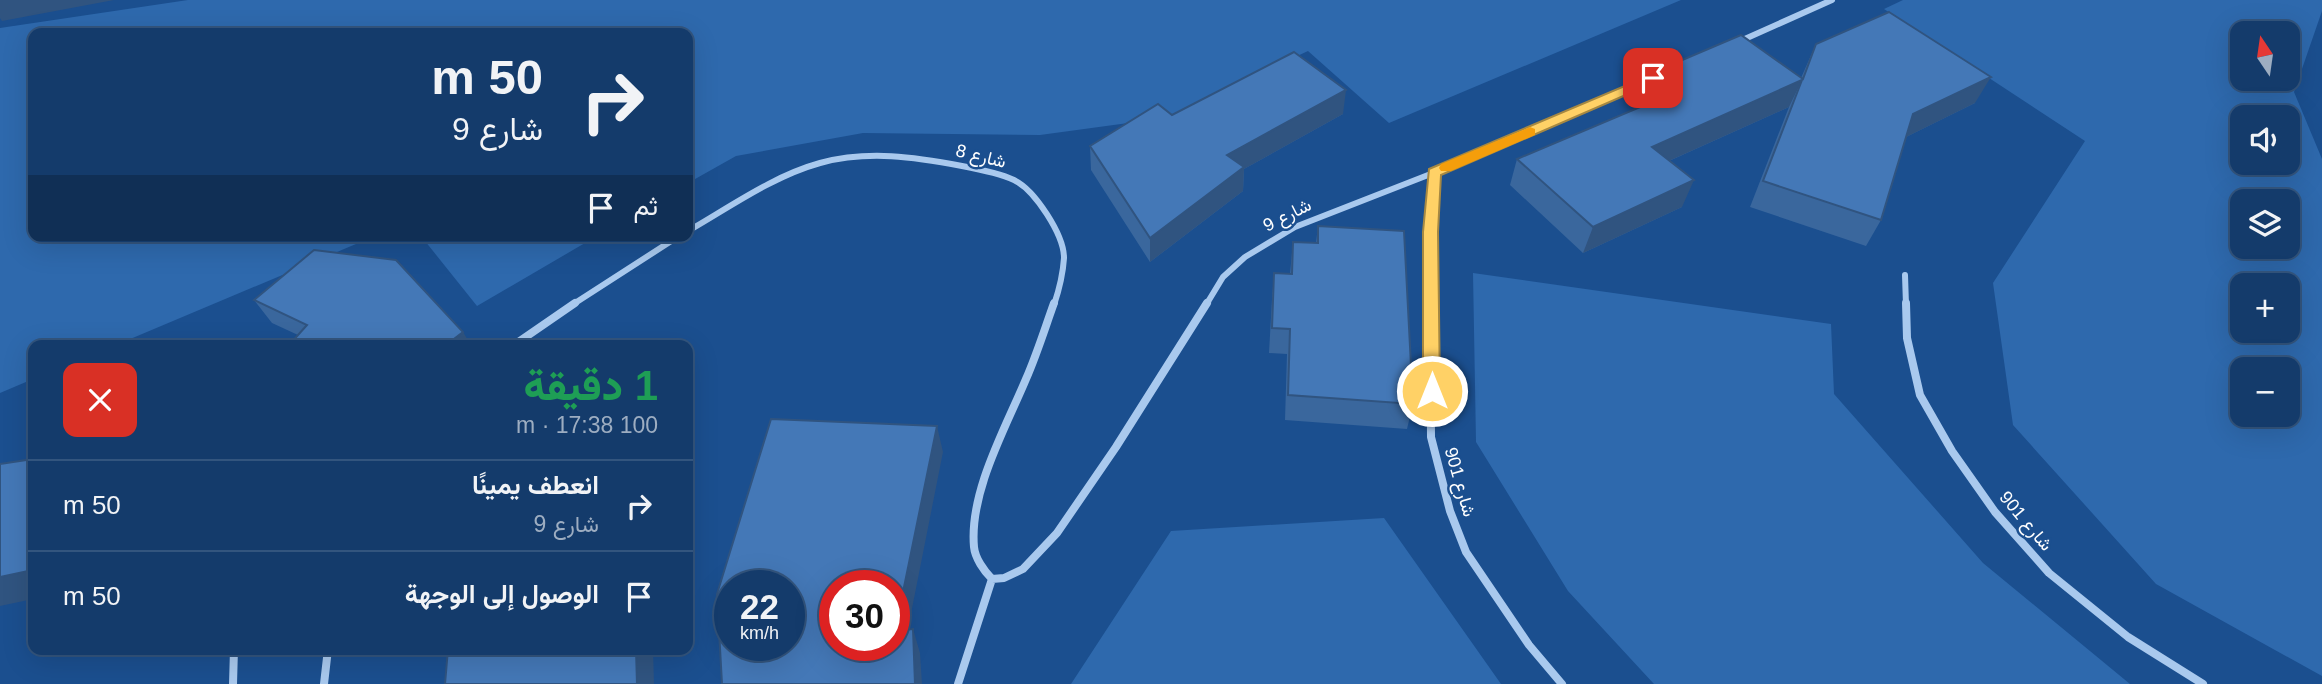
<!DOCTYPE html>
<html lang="ar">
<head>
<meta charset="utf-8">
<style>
	:root { --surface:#143b6b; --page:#1d4271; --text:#f1f3f6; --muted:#9dadc1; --line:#33557e }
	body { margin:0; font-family:Arial,Vazirmatn,sans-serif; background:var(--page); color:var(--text); direction:rtl; height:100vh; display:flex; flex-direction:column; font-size:26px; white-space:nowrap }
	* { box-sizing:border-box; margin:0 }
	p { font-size:23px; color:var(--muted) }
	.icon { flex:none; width:38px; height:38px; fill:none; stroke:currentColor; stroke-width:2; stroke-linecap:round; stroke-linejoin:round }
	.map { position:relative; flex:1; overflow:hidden; direction:ltr }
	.side { position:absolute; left:28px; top:340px; width:665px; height:315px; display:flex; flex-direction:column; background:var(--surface); border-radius:14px; box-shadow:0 7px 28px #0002,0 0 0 2px var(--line); direction:rtl }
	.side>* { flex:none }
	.top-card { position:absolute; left:28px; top:28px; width:665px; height:214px; border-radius:14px; box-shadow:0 7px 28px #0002,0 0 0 2px var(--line); direction:rtl; background:#143b6b; color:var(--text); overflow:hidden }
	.needle { width:46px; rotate:347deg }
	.tools { position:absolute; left:2230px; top:21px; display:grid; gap:14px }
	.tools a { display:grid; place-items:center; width:70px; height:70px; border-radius:14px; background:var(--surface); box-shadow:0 7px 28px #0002,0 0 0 2px var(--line); font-size:35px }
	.speed { position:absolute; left:714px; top:570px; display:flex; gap:14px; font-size:35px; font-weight:700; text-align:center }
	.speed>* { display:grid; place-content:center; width:91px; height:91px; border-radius:50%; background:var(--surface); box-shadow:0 7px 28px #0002,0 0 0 2px var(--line); line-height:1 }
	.speed small { font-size:18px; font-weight:400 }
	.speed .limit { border:10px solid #d22; background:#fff; color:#111 }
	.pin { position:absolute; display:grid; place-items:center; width:60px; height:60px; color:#fff; margin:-30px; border-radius:14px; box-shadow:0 4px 10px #0006 }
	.me { position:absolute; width:77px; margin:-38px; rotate:0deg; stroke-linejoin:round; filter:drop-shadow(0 0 5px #0008) }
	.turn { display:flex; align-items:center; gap:24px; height:147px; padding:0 35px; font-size:32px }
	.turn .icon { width:91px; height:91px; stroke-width:2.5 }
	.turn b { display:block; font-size:49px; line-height:60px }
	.then { display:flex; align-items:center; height:66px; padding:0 35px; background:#0003; gap:14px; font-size:26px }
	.round { display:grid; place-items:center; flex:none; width:74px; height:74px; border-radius:14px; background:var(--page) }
	.summary { display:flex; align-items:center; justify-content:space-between; height:119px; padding:0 35px }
	h1 { font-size:42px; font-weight:800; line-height:52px; color:#1e9e55 }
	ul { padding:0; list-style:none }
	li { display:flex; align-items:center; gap:21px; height:91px; padding:0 35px; border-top:2px solid var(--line) }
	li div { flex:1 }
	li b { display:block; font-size:26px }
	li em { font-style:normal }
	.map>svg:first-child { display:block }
</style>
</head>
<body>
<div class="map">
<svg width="2322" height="684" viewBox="0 0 2322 684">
	<rect width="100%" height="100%" fill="#1b4f8f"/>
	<path fill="#2e69ad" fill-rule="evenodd" d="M188 0H1681L1389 123 1308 51 1165 118 1040 135 863 133 736 156 688 183V33H33V236H375L116 345H33V379L0 393V28Z
		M1903 0H2322V11L2294 92 2322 159V676L2156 584 2013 425 1993 283 2085 141 1884 9ZM2242 33H2287V79H2242ZM2242 117H2287V163H2242ZM2242 201H2287V247H2242ZM2242 285H2287V331H2242ZM2242 369H2287V415H2242Z
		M421 236H597L477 306Z
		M1473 273 1831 324 1834 394 1983 563 2130 684H1654L1568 591 1476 442Z
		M1384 518 1501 684H1071L1171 531Z"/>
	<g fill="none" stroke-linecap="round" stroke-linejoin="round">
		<path stroke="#a9c9ee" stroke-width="6" d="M1738 42 1832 0
			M688 231C730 207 773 176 820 163 868 150 915 157 962 166 978 169 999 173 1014 180 1035 190 1064 235 1064 258 1063 274 1059 290 1054 305
			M1905 275 1906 305
			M572 305 679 236
			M1206 305 1223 277 1245 257 1295 227 1487 152 1653 79
			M1430 305V232L1434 173"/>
		<path stroke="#a9c9ee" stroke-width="8" d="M1430 303 1431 437 1450 511 1466 552 1529 645 1562 684
			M1906 303 1907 338 1920 395 1952 451 1995 512 2049 573 2128 637 2203 684
			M514 345 575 303
			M992 579C984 571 975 558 974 547 969 492 1006 427 1026 379 1037 354 1045 328 1054 303
			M992 579 1004 578 1023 569 1057 533 1116 447 1207 303
			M233 684 234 649
			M324 684 328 649
			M958 684 992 579"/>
	</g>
	<path fill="#3a679d" d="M1816 44 1975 103 1906 137 1881 220 1866 246 1750 207 1789 107 1669 161 1682 207 1583 253 1510 185 1517 159 1643 106 1637 101 1647 75 1801 78Z
		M1343 114 1244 169 1243 191 1150 262 1091 170 1090 146 1172 115Z
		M1318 226 1413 404 1407 429 1285 420 1287 354 1269 353 1272 299 1274 273 1290 274 1293 242 1316 243Z
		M396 260 298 335 272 323 254 300Z"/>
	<path fill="#305480" d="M0 0H114L2 21 0 18Z
		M1991 77 1975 103 1898 141 1913 114Z
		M1802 80 1789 107 1642 173 1652 147Z
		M1346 90 1343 114 1244 169 1243 191 1150 262V238L1227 155Z
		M1694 180 1682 207 1583 253 1593 227Z
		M463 332 471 345H446Z
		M937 426 943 452 903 654 895 631Z
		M33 570V599L0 606V577Z
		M913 629 920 653 922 684H915Z
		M636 649H653L654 684H637Z"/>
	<path fill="#4478b7" stroke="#305480" stroke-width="2" fill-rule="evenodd" d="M1889 12 1991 77 1913 114 1881 220 1763 181 1802 80 1652 147 1694 180 1593 227 1517 159 1671 94 1647 75 1741 35 1803 79 1816 44Z
		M1294 52 1346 90 1227 155 1244 167 1150 238 1090 146 1158 104 1172 115Z
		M1318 226 1404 231 1413 404 1288 395 1290 329 1272 328 1274 273 1292 274 1293 242 1318 243Z
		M314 250 396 260 463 332 446 345H289L307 325 254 300Z
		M771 419 937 426 895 631 913 629 915 684H722L717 594ZM730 586H789V646H730ZM835 586H894V646H835Z
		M33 459V570L0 577V464Z
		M448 649H636L637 684H445Z"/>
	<path fill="#ffd166" stroke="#a68842" stroke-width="2" d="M1653 74 1658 75V81L1441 175 1438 232 1440 391 1437 396H1426L1423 391V232L1429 169Z"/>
	<path fill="#f59e0b" d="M1530 127 1535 129V135L1451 171H1441L1439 168 1441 164Z"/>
	<g text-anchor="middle" stroke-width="5" stroke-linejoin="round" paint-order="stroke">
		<g font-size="18" fill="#fff" stroke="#1b4f8f">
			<text transform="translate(981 156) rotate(14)" y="6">شارع 8</text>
			<text transform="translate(1287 215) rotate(-27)" y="6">شارع 9</text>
			<text transform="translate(1460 482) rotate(74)" y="6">شارع 901</text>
			<text transform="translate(2026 521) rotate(50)" y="6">شارع 901</text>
		</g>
	</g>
</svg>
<div class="tools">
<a><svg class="needle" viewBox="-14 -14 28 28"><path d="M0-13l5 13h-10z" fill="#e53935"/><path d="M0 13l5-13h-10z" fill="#9dadc1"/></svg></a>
<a><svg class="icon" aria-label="sound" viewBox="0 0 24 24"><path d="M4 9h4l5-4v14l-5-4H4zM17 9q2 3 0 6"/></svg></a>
<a><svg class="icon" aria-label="layers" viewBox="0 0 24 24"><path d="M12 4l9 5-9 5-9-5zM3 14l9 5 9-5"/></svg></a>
<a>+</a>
<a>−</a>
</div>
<div class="speed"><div>22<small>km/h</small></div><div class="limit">30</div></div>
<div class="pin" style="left:1653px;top:78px;background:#d93025"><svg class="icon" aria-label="arrive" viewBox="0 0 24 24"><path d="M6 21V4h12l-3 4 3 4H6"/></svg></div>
<svg class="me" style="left:1432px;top:391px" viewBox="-20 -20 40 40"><circle r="17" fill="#ffd166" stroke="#fff" stroke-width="3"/><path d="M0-11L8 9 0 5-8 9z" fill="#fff"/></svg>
<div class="top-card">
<div class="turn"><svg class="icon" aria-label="right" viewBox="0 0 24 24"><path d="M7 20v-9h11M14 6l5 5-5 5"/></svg><div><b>50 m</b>شارع 9</div></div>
<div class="then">ثم<svg class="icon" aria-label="arrive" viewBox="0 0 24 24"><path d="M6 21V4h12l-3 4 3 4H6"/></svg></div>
</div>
<section class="side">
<div class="summary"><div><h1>1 دقيقة</h1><p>100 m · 17:38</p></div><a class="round" style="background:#d93025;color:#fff"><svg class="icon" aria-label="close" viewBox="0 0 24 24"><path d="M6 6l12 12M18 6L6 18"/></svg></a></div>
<ul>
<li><svg class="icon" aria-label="right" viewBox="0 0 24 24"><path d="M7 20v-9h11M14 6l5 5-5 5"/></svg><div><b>انعطف يمينًا</b><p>شارع 9</p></div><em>50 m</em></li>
<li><svg class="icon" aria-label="arrive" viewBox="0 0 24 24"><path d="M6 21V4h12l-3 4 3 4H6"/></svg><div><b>الوصول إلى الوجهة</b></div><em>50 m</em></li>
</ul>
</section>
</div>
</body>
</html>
